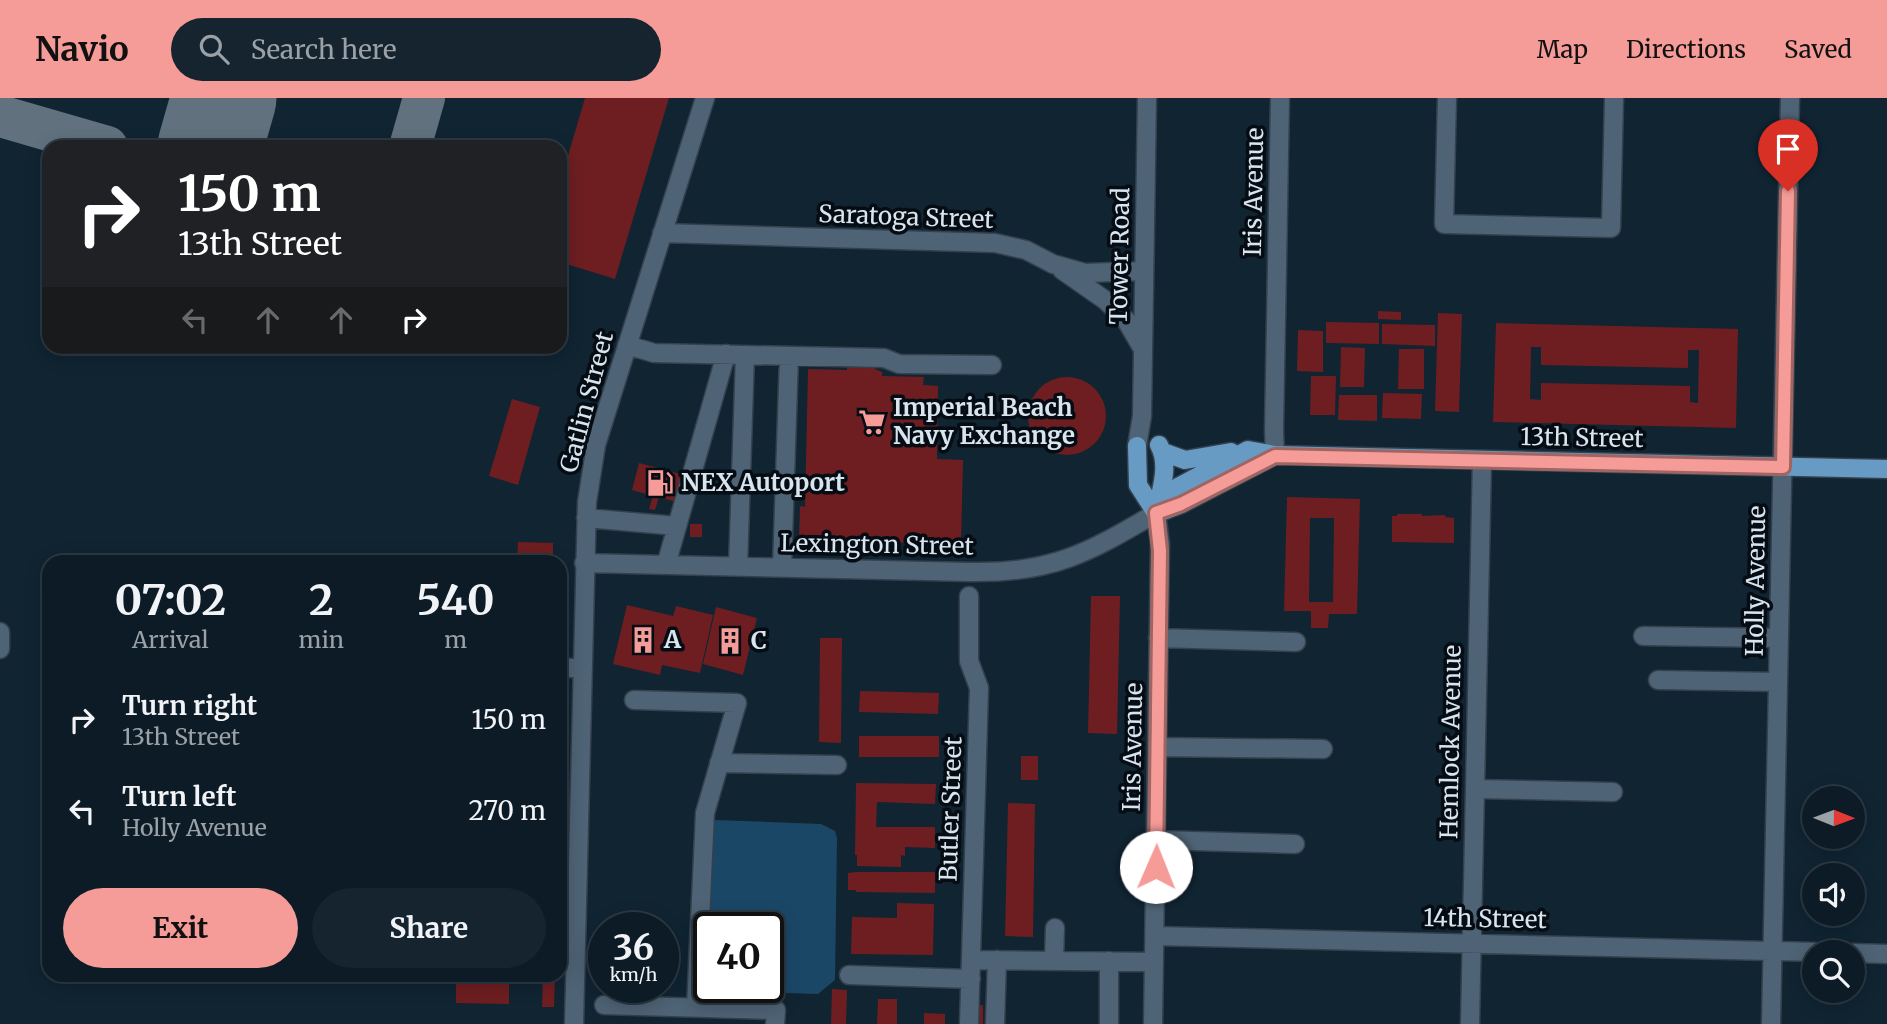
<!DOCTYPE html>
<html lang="en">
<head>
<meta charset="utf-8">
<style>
	:root { --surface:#0c1b26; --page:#15242e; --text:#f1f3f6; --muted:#9aa1a7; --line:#2c3943; --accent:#f59b98 }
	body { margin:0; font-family:Merriweather,serif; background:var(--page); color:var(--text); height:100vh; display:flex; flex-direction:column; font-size:26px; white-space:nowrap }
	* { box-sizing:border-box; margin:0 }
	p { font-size:23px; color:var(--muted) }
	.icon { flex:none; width:38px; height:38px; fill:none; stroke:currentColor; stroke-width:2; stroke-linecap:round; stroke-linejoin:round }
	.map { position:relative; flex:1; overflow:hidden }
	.drawer { position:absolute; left:42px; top:457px; width:525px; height:427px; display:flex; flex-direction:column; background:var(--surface); border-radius:21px; box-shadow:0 4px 18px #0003,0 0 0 2px var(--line) }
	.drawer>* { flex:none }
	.hud { position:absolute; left:42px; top:42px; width:525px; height:214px; border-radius:21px; box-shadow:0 4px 18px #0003,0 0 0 2px var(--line); background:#202124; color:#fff; overflow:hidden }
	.needle { width:46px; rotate:91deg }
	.buttons { position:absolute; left:1802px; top:688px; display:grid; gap:14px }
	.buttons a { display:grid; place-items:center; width:63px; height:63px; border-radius:50%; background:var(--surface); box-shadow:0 4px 18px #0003,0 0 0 2px var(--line); font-size:35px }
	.speed { position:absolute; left:588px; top:814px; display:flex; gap:14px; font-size:35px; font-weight:700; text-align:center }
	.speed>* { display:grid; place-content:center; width:91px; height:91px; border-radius:50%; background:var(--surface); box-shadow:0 4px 18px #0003,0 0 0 2px var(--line); line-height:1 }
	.speed small { font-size:18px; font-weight:400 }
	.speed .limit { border:4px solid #111; border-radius:10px; background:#fff; color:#111 }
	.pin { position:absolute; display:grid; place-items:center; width:60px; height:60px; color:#fff; margin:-72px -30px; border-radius:50% 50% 50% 0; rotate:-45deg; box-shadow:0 0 7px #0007 }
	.pin .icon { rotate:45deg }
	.me { position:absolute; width:77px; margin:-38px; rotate:1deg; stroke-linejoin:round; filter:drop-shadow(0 0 5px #0008) }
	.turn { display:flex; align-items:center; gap:24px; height:147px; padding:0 21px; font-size:32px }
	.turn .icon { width:91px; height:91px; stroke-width:2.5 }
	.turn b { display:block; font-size:49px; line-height:60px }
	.lanes { display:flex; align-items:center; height:66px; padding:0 21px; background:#0003; justify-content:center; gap:35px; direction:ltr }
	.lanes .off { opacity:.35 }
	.eta { display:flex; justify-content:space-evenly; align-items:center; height:119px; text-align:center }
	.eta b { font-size:42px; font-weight:700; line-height:49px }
	.action { display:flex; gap:14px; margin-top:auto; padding:14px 21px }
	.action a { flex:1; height:80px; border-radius:42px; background:var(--accent); color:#111; font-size:28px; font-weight:700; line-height:80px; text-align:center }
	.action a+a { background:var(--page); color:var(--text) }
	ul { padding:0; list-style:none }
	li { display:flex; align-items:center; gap:21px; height:91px; padding:0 21px }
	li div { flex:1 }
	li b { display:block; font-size:26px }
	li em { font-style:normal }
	header { display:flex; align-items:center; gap:42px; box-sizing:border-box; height:98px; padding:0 35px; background:var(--accent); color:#111 }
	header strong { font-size:33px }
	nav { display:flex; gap:38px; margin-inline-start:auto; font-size:24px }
	.search { width:490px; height:63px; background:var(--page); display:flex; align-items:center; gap:18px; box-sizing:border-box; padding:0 24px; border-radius:38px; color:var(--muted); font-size:26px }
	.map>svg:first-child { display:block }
</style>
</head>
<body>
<header>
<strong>Navio</strong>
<div class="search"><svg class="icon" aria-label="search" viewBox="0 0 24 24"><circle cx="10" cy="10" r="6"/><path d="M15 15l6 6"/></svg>Search here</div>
<nav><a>Map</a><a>Directions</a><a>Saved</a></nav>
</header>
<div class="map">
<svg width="1887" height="926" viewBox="0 0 1887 926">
	<rect width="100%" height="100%" fill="#102432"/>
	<path fill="#1b4767" d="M714 722 821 726 835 733 837 740 835 882 818 896 723 893 709 889H768V830H709V889L705 888 709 724Z"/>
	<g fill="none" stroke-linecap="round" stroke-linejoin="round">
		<path stroke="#61727e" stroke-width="42" d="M0 18 107 49
			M410 49 424 0"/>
		<path stroke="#61727e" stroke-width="105" d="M210 49 224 0"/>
	</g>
	<path fill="#6e1e21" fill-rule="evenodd" d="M585 0H669L615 181 560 164V85Z
		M1378 213 1401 214V222L1378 221Z
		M1438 215 1462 216 1459 314 1435 313Z
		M1326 224 1379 225V246L1326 245Z
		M1496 225 1738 231 1736 330 1493 324ZM1531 249H1541V267L1688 270V252H1699L1698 305 1690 304V288L1541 285V302L1530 301Z
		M1382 226 1435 227V248L1382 246Z
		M1298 232 1323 233V274L1297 273Z
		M1341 249 1365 250 1364 289H1340Z
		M1399 251H1424V291H1398Z
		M847 266 875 267V271L882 274V278L924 279 923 287 938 288 937 361 963 362 961 446 799 442 800 408 805 409 808 271 847 272Z
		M1311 278H1336L1335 317H1310Z
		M1028 318a39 39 0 1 1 78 0a39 39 0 1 1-78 0Z
		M1383 295 1422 296 1421 321 1382 320Z
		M1339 297H1377V323L1338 322Z
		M512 301 540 309 518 387 489 378Z
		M639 365 688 378 680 405 659 399 655 412 649 411 653 398 632 392Z
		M1287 399 1360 401 1357 516H1329L1328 530H1311V513H1284ZM1310 420H1334L1333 504H1309Z
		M1397 416H1422V418L1445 417V419L1454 420V445L1392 444V418H1397Z
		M690 426H702V439H690Z
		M518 444 553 445V464H517Z
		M1091 498H1120L1117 636 1088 635Z
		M627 507 673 518 676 508 713 517 700 575 662 567 660 577 613 566Z
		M716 509 757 520 743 577 703 566Z
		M820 540H842L841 645 819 644Z
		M860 593 939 595 938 616 859 614Z
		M859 638H939V659H859Z
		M1021 658H1038V682H1021Z
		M856 685 936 686 935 706 877 704 876 729H935V750L905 749V758L901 757V769L857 768V757H855Z
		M1008 705 1035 706 1033 839 1005 838Z
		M856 774H935V795L856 794V792H848V775Z
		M897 805 934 806 933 857 851 856 852 819 897 820Z
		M456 877H509V906L456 905Z
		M543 877H555L554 909H542Z
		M832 891 847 892 846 926H831Z
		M878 901H897V926H877Z
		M979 907H983V926H979Z
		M924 915 945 916V926H924Z"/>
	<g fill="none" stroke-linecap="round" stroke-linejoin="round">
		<defs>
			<path id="minor" d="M1447 0 1444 126 1611 130 1614 0
				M662 135 995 145 1026 152 1053 166 1085 175 1143 173
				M1062 172 1105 202 1126 222 1141 248
				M627 247 654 255 884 260 899 266 992 267
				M1137 348 1142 318 1147 0
				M1275 357 1274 333 1280 0
				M586 420 677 428
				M584 465 969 474C1051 476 1088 455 1156 415L1160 446 1153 926
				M666 467 726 256
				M738 469 745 257
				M782 470 789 258
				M0 534V551
				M1643 538 1779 540
				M1158 540 1296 544
				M560 570H581
				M1658 582 1778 584
				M634 602 737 605 705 715 696 910
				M1157 649 1323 651
				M719 665 837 667
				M1475 691 1613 694
				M1157 742 1295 746
				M1155 838 1815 854
				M1853 855 1887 856
				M971 862 1154 864
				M1054 863 1055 830
				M849 877 971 881
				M604 907 776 912 775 926
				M574 926 587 404 596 347 705 0
				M969 926 979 590 969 563V498
				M995 926 997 862
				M1109 926V863
				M1470 926 1482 362
				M1771 926 1790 0"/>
			<path id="major" d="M1137 348 1138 387 1156 415
				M1163 354 1185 362 1231 354
				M1157 412C1161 391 1170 367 1159 347
				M1160 414 1181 406 1275 357
				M1156 415 1178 389 1248 352 1275 357 1887 371"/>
		</defs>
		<use href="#minor" stroke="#34404d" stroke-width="21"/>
		<use href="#major" stroke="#34404d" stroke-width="21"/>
		<use href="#minor" stroke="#4e6375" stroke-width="18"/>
		<use href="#major" stroke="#689bc3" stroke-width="18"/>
	</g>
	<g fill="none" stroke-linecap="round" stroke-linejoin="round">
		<defs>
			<path id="route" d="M1156 769 1160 453 1156 415 1181 406 1275 358 1783 369 1788 93"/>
		</defs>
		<use href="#route" stroke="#9f6563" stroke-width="18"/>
		<use href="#route" stroke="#f59b98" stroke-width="12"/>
	</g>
	<defs>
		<symbol id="supermarket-bare" viewBox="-9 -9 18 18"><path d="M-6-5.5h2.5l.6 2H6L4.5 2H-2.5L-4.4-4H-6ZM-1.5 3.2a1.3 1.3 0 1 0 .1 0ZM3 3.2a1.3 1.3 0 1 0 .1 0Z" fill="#f59b98" stroke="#050c13" stroke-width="2.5" paint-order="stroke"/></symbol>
		<symbol id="fuel-bare" viewBox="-9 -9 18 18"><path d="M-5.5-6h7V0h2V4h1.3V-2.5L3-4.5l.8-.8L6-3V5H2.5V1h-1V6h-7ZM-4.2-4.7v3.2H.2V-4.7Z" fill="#f59b98" stroke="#050c13" stroke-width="2.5" paint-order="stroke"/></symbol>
		<symbol id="building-bare" viewBox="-9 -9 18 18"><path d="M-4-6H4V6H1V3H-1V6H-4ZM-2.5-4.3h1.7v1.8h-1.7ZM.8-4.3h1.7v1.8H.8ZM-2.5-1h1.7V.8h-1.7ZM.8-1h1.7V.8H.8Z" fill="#f59b98" stroke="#050c13" stroke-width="2.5" paint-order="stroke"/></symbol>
	</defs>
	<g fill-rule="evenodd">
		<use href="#supermarket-bare" x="853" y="305" width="38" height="38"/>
		<use href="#fuel-bare" x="641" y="366" width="38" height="38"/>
		<use href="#building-bare" x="624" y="523" width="38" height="38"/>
		<use href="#building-bare" x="711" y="524" width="38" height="38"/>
	</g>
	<g text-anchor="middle" stroke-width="7" stroke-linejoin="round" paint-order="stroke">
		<g font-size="24" fill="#d8e4ee" stroke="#050c13">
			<text transform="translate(1254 94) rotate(-89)" y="8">Iris Avenue</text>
			<text transform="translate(906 119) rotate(2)" y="8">Saratoga Street</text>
			<text transform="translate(1120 158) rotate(-89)" y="8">Tower Road</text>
			<text transform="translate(587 304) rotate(-75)" y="8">Gatlin Street</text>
			<text transform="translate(1582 340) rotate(1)" y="8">13th Street</text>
			<text transform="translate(877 447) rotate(1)" y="8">Lexington Street</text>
			<text transform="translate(1756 483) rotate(-89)" y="8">Holly Avenue</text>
			<text transform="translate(1451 644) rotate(-89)" y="8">Hemlock Avenue</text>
			<text transform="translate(1133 649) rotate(-89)" y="8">Iris Avenue</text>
			<text transform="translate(951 711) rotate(-88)" y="8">Butler Street</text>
			<text transform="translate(1485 821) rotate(1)" y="8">14th Street</text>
		</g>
		<g font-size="24" font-weight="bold" fill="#d8e4ee" stroke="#050c13" text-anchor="start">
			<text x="893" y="318">Imperial Beach<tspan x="893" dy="28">Navy Exchange</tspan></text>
			<text x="681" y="393">NEX Autoport</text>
			<text x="664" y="550">A</text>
			<text x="751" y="551">C</text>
		</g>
	</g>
</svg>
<div class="buttons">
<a><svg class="needle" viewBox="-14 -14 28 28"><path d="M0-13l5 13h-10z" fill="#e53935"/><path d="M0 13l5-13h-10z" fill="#9aa1a7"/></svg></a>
<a><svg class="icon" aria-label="sound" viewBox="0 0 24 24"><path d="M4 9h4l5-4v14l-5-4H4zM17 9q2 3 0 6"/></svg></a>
<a><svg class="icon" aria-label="search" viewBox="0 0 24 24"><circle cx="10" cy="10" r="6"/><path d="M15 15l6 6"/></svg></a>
</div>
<div class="speed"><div>36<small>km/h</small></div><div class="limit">40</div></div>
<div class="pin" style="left:1788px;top:93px;background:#d93025"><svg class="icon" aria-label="arrive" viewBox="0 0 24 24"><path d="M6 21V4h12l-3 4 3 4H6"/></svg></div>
<svg class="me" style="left:1156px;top:769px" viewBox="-20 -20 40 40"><circle r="19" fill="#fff"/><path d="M0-13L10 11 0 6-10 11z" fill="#f59b98"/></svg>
<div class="hud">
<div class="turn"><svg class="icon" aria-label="right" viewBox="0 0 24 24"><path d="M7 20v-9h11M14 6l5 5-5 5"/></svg><div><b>150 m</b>13th Street</div></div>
<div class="lanes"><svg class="icon off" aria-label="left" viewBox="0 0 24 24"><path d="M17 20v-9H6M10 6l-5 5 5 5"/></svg><svg class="icon off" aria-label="ahead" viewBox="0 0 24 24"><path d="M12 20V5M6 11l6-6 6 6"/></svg><svg class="icon off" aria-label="ahead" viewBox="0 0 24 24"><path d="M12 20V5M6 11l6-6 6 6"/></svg><svg class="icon" aria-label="right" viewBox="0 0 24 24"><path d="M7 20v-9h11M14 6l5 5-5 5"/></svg></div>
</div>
<section class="drawer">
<div class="eta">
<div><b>07:02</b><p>Arrival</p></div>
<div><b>2</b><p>min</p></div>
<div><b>540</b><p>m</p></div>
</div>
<ul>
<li><svg class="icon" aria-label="right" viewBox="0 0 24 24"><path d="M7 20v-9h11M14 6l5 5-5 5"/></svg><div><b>Turn right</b><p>13th Street</p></div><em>150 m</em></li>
<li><svg class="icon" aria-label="left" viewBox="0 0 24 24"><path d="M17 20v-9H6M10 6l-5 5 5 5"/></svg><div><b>Turn left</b><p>Holly Avenue</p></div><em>270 m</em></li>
</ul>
<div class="action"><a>Exit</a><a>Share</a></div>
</section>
</div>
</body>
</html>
